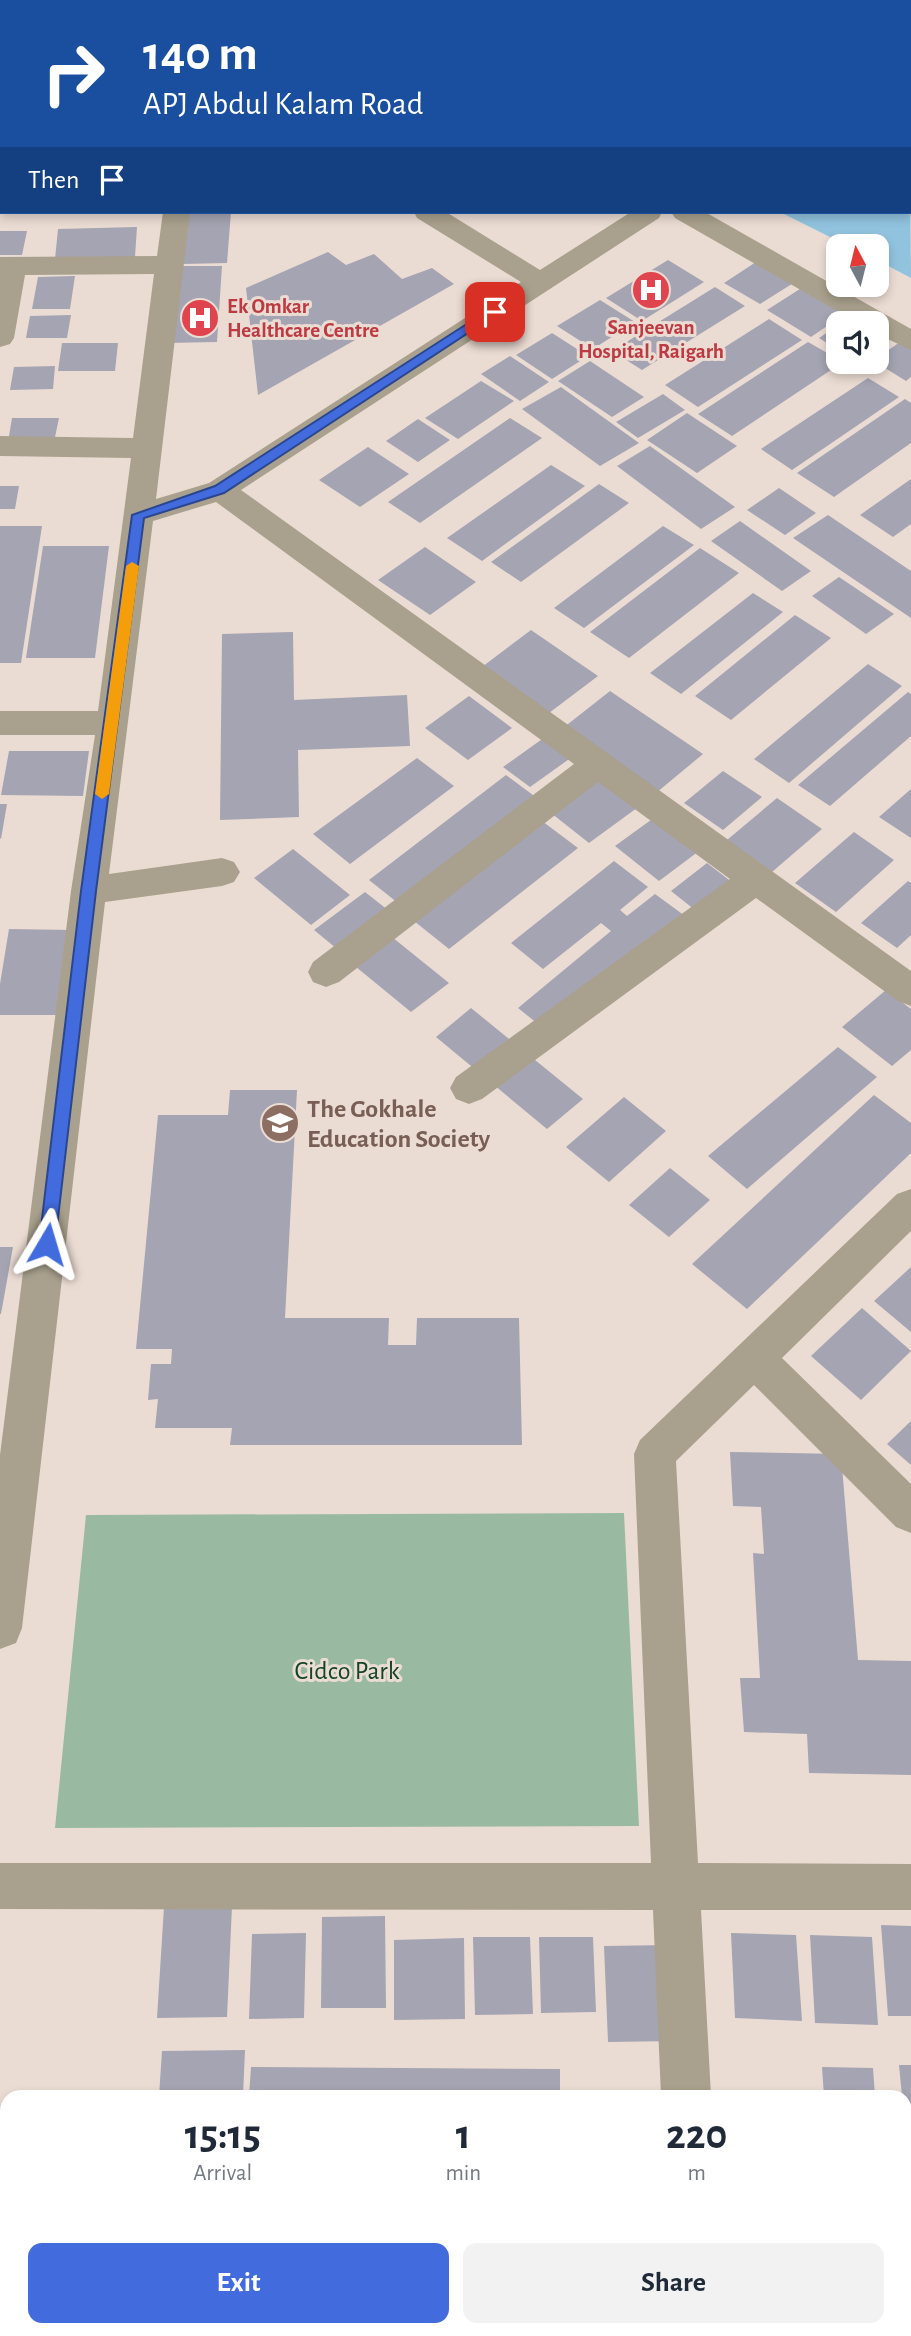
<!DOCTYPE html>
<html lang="en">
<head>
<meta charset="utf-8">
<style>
	:root { --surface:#fff; --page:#f2f2f3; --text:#1f2937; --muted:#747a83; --accent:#426cde }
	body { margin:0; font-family:"Alegreya Sans",sans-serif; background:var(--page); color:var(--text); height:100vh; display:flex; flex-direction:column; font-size:26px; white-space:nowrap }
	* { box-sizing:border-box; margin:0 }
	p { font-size:23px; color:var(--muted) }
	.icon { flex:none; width:38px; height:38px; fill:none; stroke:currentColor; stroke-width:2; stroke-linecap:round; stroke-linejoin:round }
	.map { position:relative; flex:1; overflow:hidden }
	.drawer { position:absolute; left:0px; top:2090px; width:912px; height:247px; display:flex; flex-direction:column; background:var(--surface); border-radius:21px 21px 0 0; box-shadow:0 4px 10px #0003 }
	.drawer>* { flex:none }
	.guide { position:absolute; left:0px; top:0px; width:912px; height:214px; box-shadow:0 4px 10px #0003; background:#1a4fa0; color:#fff; overflow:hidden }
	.needle { width:46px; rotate:353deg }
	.tools { position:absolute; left:826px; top:234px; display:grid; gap:14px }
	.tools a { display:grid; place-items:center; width:63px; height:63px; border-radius:14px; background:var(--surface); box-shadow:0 4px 10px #0003; font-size:35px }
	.pin { position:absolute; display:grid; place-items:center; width:60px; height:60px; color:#fff; margin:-30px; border-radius:14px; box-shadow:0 4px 10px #0006 }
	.me { position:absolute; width:77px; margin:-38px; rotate:7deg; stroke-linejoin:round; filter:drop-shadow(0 0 5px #0008) }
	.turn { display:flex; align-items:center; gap:24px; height:147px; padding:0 28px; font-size:32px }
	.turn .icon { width:91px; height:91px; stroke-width:2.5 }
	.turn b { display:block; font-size:49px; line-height:60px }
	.then { display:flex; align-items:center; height:66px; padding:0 28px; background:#0003; gap:14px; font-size:26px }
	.eta { display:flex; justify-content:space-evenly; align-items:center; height:119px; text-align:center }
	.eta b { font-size:42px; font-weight:700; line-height:49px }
	.action { display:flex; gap:14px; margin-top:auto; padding:14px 28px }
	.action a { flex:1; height:80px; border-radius:14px; background:var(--accent); color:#fff; font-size:28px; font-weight:700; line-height:80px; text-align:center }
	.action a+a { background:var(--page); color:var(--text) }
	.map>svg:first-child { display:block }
</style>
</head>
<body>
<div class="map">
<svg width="911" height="2336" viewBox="0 0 911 2336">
	<rect width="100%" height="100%" fill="#ebdcd3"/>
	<path fill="#99baa1" d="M624 1513 639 1826 55 1828 86 1515Z"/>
	<path fill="#91c3df" d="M910 184 911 278 877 260V247H850L780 212H910Z"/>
	<path fill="#a5a4b2" d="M188 212H231L227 263 183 264Z
		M137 227 135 257 55 259 58 229Z
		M0 231H27L22 255H0Z
		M328 252 346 265 374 254 402 279 432 268 454 284 258 395 246 288Z
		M668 260 704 282 642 321 606 298Z
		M759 260 795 282 760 304 724 283Z
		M172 266H222L217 342 165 343Z
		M75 276 70 309H32L38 277Z
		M715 287 745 306 642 370 612 351Z
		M803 287 846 313 811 337 767 310Z
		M600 300 635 322 593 349 557 326Z
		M71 315 67 338H26L30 316Z
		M769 319 802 340 698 407 665 385Z
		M838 325V350L819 338Z
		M552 333 588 356 552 379 516 355Z
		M808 342 843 362 732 436 698 414Z
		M900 342 911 348V377L906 381 877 363V358Z
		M62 343H118L115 371H58Z
		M510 356 549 382 520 401 481 374Z
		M590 361 644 397 612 417 558 381Z
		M55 366 53 389 10 390 14 367Z
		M868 378 899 397 792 470 761 449Z
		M481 381 514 401 458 439 425 418Z
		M561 387 639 443 600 466 522 409Z
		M663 394 685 410 638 438 616 422Z
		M905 399 911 403V443L834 497 797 473Z
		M687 413 737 446 697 473 647 440Z
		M12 418H59L54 442H8Z
		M510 418 542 438 420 523 388 502Z
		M418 419 450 440 418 462 386 441Z
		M650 446 735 507 701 529 617 466Z
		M368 447 409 474 360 507 319 480Z
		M551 465 585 486 482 561 447 538Z
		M911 479V524L893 537 860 515Z
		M599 484 629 503 521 582 491 562Z
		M0 486H19L15 509H0Z
		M779 488 816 513 785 535 747 510Z
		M828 515 911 571V618L793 538Z
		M740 521 811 571 782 591 711 541Z
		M0 526H42L21 663H0Z
		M663 526 694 545 584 628 554 608Z
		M43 546H109L95 658H26Z
		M425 547 476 582 430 615 378 580Z
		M700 548 739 573 629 658 590 632Z
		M839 577 894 614 866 634 812 596Z
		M753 593 783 612 681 694 650 673Z
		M795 615 831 638 731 720 695 696Z
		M531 630 598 676 549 713 482 667Z
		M293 632 294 700 407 695 410 746 298 750 299 817 220 820 222 634Z
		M868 664 902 686 789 783 754 759Z
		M610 691 703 754 656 793 563 728Z
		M908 692 911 694V736L830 806 798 785Z
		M469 696 512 728 468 760 425 728Z
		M545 737 572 757 530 787 503 767Z
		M9 751H89L83 796 1 795Z
		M417 758 454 786 350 864 313 834Z
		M723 771 762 797 723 830 684 803Z
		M506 775 541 801 403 907 369 880Z
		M602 776 641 805 589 843 551 813Z
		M911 789V838L879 817Z
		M777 798 822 829 772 872 727 840Z
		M0 804H7L1 839 0 838Z
		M655 817 699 851 659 881 615 846Z
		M542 821 578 848 449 949 414 921Z
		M854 832 894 860 836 912 795 883Z
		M293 849 350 895 311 925 254 878Z
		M614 861 648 887 620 910 627 916 655 894 696 924 558 1040 518 1008 611 931 601 923 543 969 511 943Z
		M707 863 750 896 714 925 671 891Z
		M908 881 911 883V935L897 948 861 923Z
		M365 892 393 914 342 953 314 930Z
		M9 929 72 930 61 1015H0V984Z
		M387 933 449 983 411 1012 350 962Z
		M886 990 911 1009V1050L892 1066 842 1027Z
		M471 1008 583 1099 547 1129 436 1037Z
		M838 1047 877 1077 747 1189 708 1156Z
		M230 1090H297L285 1318H389L388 1345H416L417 1318H519L522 1445H230L232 1428H155L158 1399 148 1400 151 1364H171L172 1349H136L158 1115H228Z
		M874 1095 911 1123V1153L747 1309 692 1264Z
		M624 1097 666 1131 609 1182 566 1147Z
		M670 1168 710 1200 669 1237 629 1205Z
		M0 1247H13L1 1314H0Z
		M911 1267V1332L874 1301Z
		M862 1308 911 1351 861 1400 811 1356Z
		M911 1421V1465L887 1444Z
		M730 1452 841 1454 858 1660 911 1661V1775L809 1773 807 1734 744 1732 740 1678H760L753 1553 764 1554 761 1507 733 1506Z
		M232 1906 227 2017 157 2018 164 1907Z
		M385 1916 386 2008H321L322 1917Z
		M881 1925 911 1926V2016H888Z
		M306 1933 304 2018 249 2019 252 1934Z
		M731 1933 796 1935 802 2021 735 2018Z
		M810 1935 872 1937 878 2025 815 2023Z
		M473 1937H530L533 2014 475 2015Z
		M539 1937H593L596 2012 541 2013Z
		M464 1938 465 2019 394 2020V1940Z
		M669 1945 675 2041 608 2042 604 1946Z
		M245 2050 243 2096H159L162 2051Z
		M899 2065H911V2135H905V2096H902Z
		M251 2067 560 2069V2096H249Z
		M822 2067 873 2068 875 2096H824Z
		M905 2214H911V2298L905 2297Z
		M905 2311H911V2336H834L833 2329H905Z
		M237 2329H395V2336H237Z
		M405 2329H543V2336H405Z"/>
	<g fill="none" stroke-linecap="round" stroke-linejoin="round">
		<path fill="#a9a18d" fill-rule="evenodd" d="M391 0H415V2H391Z
			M722 0H746V2H722Z
			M0 9H2V23H0Z
			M910 36H911V52H910Z
			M910 113H911V130H910Z
			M0 142H2V158H0Z
			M163 212H190L156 499 209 483 521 282 417 218 414 212H446L540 270 631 212H662L659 218 241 490 911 971V1006L898 1001 756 898 482 1099 469 1104 456 1099 450 1088 456 1077 730 879 598 782 339 982 326 987 313 982 308 972 313 962 574 764 216 502 153 521 109 874 222 858 234 862 240 872 234 882 222 886 105 902 22 1628 16 1643 0 1649V1455L71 891 95 735H0V711H98L131 458 0 456V436L133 438 154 274 25 275 14 338 10 344 0 347V257L157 256Z
			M671 212H705L911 329V350L877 334V324H860L675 218Z
			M911 1189V1231L782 1358 911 1484V1533L896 1527 754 1385 676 1461 698 1863 911 1864V1910H701L711 2096H661L653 1910 0 1909V1863H651L634 1454 640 1440 897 1194Z
			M673 2329H725V2336H673Z"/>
	</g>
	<path fill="#426cde" stroke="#2b4690" stroke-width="2" d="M490 309 500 312 224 493 144 518 96 891 55 1244 52 1249H41L39 1244 81 891 132 515 215 486Z"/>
	<path fill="#f59e0b" d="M132 562 139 566 109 794 102 799 95 794 126 566Z"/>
	<defs>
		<symbol id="hospital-disc" viewBox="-11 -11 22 22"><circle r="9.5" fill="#e0444e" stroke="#ebdcd3"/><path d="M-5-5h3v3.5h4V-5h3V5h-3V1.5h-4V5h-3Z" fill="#fff"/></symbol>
		<symbol id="school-disc" viewBox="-11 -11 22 22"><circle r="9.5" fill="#8d6e63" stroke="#ebdcd3"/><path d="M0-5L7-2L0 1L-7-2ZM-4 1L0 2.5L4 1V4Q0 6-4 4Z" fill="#fff"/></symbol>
	</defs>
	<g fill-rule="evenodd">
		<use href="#hospital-disc" x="629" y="268" width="44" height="44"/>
		<use href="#hospital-disc" x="178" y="296" width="44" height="44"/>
		<use href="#school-disc" x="258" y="1101" width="44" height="44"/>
	</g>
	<g text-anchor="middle" stroke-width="6" stroke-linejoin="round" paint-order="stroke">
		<g font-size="21" font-weight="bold" fill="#be3a42" stroke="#ebdcd3" text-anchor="start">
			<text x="227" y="313">Ek Omkar<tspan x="227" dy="24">Healthcare Centre</tspan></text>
			<text x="651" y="334" text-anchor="middle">Sanjeevan<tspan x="651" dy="24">Hospital, Raigarh</tspan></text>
		</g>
		<g font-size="26" font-weight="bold" fill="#785e54" stroke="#ebdcd3" text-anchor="start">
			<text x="307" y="1117">The Gokhale<tspan x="307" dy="30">Education Society</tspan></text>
		</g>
		<g font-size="26" fill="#124425" stroke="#ebdcd3">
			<text x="347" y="1679">Cidco Park</text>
		</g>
	</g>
</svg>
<div class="tools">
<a><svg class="needle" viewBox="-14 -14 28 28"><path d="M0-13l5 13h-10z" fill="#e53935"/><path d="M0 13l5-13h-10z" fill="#747a83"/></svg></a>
<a><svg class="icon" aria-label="sound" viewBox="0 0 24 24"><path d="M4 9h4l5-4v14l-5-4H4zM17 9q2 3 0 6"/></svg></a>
</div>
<div class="pin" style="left:495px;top:312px;background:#d93025"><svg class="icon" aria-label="arrive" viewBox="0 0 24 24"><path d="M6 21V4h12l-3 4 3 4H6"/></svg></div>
<svg class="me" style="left:47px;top:1244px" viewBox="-20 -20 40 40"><path d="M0-17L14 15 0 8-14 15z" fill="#426cde" stroke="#fff" stroke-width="4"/></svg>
<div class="guide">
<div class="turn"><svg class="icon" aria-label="right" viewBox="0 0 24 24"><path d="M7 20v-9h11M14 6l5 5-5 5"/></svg><div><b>140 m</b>APJ Abdul Kalam Road</div></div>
<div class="then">Then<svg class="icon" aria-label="arrive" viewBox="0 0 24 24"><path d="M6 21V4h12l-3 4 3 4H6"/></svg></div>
</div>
<section class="drawer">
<div class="eta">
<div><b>15:15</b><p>Arrival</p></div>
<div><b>1</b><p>min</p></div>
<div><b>220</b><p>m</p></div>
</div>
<div class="action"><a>Exit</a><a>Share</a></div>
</section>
</div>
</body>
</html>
